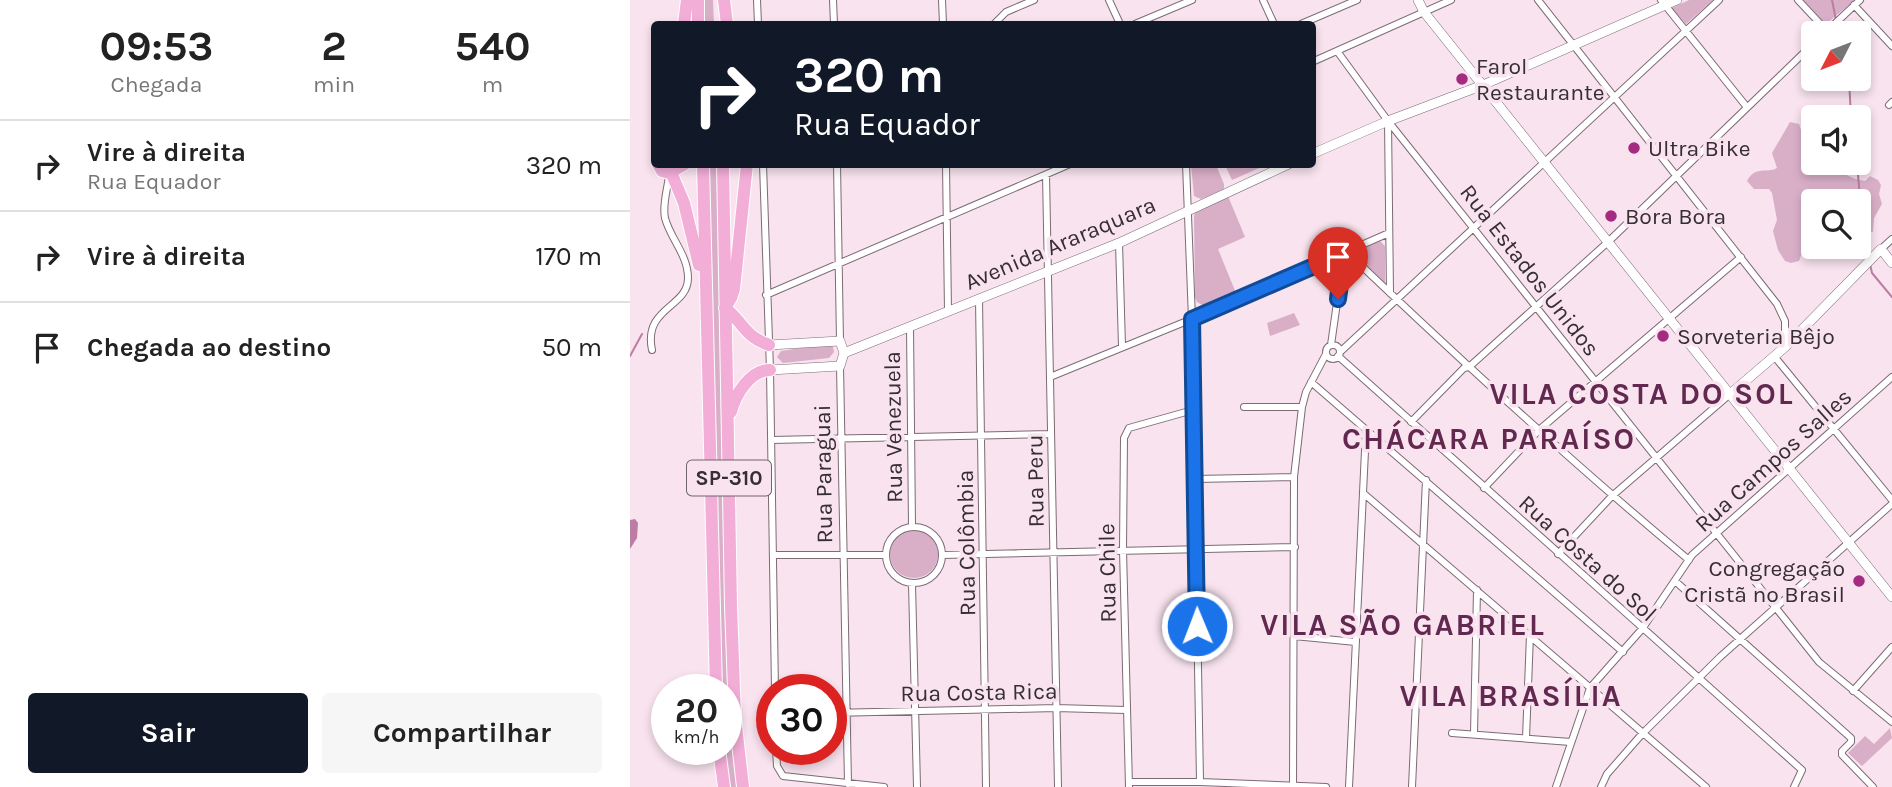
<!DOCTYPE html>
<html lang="pt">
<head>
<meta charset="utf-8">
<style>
	:root { --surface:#fff; --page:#f6f6f6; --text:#222; --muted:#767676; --line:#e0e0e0; --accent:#111827 }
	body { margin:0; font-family:Karla,sans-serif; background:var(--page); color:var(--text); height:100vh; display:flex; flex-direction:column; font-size:26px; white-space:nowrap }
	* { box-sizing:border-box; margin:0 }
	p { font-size:23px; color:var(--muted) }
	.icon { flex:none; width:38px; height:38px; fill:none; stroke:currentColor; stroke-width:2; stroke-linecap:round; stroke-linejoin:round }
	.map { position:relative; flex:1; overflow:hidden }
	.side { display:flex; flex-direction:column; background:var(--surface); width:630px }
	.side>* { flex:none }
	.hud { position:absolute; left:21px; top:21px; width:665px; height:147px; border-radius:7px; box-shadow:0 4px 10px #0003; background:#111827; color:#fff; overflow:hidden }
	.needle { width:46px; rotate:228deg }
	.buttons { position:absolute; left:1171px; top:21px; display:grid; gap:14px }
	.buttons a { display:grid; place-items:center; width:70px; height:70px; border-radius:7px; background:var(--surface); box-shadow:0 4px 10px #0003; font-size:35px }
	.speed { position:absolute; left:21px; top:674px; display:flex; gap:14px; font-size:35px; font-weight:700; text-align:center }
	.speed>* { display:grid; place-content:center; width:91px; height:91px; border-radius:50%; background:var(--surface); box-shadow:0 4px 10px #0003; line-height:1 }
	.speed small { font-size:18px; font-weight:400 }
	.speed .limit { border:10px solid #d22; background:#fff; color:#111 }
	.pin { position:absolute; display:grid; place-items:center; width:60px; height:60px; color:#fff; margin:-72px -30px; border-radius:50% 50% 50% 0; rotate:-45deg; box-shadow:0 0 7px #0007 }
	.pin .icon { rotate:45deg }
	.me { position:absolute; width:77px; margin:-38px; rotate:359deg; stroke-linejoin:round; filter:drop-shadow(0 0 5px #0008) }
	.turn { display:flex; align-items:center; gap:24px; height:147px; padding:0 28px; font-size:32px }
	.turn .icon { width:91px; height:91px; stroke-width:2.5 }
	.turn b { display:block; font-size:49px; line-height:60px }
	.eta { display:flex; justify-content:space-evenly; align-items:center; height:119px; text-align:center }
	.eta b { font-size:42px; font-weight:700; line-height:49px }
	.action { display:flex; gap:14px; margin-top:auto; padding:14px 28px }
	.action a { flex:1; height:80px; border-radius:7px; background:var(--accent); color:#fff; font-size:28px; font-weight:700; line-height:80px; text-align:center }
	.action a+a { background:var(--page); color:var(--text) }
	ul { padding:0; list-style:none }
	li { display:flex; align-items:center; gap:21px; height:91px; padding:0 28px; border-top:2px solid var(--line) }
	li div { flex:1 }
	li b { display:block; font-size:26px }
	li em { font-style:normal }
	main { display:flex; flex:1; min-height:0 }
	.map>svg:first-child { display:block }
</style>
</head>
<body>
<main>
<section class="side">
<div class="eta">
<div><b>09:53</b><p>Chegada</p></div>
<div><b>2</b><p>min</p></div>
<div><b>540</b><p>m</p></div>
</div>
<ul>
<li><svg class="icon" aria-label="right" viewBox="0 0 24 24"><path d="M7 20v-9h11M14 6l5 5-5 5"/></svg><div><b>Vire à direita</b><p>Rua Equador</p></div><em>320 m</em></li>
<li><svg class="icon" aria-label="right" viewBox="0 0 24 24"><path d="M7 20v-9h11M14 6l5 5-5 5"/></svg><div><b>Vire à direita</b></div><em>170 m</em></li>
<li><svg class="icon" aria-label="arrive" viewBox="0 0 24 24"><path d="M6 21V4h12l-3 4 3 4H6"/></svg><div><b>Chegada ao destino</b></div><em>50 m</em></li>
</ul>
<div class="action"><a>Sair</a><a>Compartilhar</a></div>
</section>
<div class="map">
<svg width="1262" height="787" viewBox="0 0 1262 787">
	<rect width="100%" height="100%" fill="#f8e3ef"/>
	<path fill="#d9afc8" d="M71 0H83L84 24H72Z
		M1059 0H1083L1056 24 1042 8Z
		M1173 0H1225L1196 24Z
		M1160 122 1169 124 1176 145 1183 150V163H1204C1213 174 1221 179 1235 181L1240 176 1248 180 1251 185 1249 194 1252 204 1244 218 1243 232H1229L1228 201H1183V237L1175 245 1169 261 1161 263 1155 261 1148 250 1143 231 1147 220 1142 193 1139 189H1124L1117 181C1126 165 1136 174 1147 168L1142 153Z
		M561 165H586L594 184V190L571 199 564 196Z
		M595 165H636L602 180Z
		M75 167H88L110 787H98L94 749H96V690L89 689Z
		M598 196 615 237 588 249 606 293 574 306 567 302 565 297 564 216 566 211Z
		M750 241 755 246V283L724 255 725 252Z
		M664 313 670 325 640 336 637 323Z
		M198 344 203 347 204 352 199 358 153 363 147 357 151 351Z
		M260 554a24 24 0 1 1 48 0a24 24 0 1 1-48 0Z
		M1260 728 1262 738 1232 766 1218 753 1235 736 1244 744Z"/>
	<path fill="#bc7ca4" d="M5 519 8 523 7 538 0 549V520Z"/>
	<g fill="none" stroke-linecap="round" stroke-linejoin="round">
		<path stroke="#bc7ca4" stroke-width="2" d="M1202 0 1206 20
			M1207 25 1209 33
			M1219 79 1221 117
			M1227 163 1233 234 1238 255
			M1240 264 1242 273 1262 297
			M0 356 12 334"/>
		<defs>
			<path id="street" d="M127 0 128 24
				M203 0 204 24
				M312 0 313 24
				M479 0 490 24
				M633 0 644 24
				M908 0 1147 304 1155 321V347
				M1031 0 1116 106
				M1168 0 1197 31
				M1224 5 1262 46
				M364 24 376 12 404 0
				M505 24 562 0
				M671 24 727 0
				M1195 33 1230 0
				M707 51 758 121 1189 662 1262 722
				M682 62 821 0
				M1259 105 1262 102
				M758 121 760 293
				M133 164 140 370 145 690
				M207 164 210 341
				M316 164 318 311
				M556 164 562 319 570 782
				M416 175 428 787
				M489 243 492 346
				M1251 249 1262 239
				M717 252C828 358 941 462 1059 560
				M136 295 440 164
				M349 299 356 787
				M280 327 282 526
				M696 352a7 7 0 1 1 14 0a7 7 0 1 1-14 0Z
				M701 345 714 253
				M22 350C13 307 58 308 58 278 58 255 40 238 35 218 32 204 38 188 39 175
				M710 352 1089 0
				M708 356 1172 770 1164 787
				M1144 356 1262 500
				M210 366 218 784
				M420 377 562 319 759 233
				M681 382 993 652
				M614 407H672
				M781 422 834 368 839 367 978 242 1183 44
				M141 440 421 434
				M565 479 664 477
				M854 488 909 430 1111 257
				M733 493 1076 787
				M256 555a28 28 0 1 1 56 0a28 28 0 1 1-56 0Z
				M928 554 982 496 1099 395
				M143 555H256
				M313 555 665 547
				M1045 581 1221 738V742L1212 751V755L1243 787
				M282 584 287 787
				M664 636 726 642
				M1223 691 1262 647
				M201 713 426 708 496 710
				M822 733 941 742
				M844 734 847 590
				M896 738 900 635
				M146 749 147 766 153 776 254 787
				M499 782H570L696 787
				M499 787 493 550 494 438 499 428 563 410
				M663 787 664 477 672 407 676 392 696 354
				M719 787 736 430
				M782 787 796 480
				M926 787 960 688 1012 629 1062 555 1262 377
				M971 787 977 774 1012 734 1090 657 1262 504"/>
			<path id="secondary" d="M788 0 794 12 1262 597
				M682 154 758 121 853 85 1047 0
				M139 345 210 341 214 353 210 366 140 370
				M214 353 489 243 659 164
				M1099 395 1155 347 1251 249 1262 263"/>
			<path id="highway" d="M68 0V24
				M94 0 97 24
				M54 24 57 0
				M28 164 32 171 39 173 55 164
				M73 164 86 690
				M93 164 101 606 105 717 113 787
				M117 164 104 289 101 298 95 308C113 321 112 335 139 345
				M41 172 54 203 69 265
				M101 412C105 395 120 370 140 370
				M89 749 94 787"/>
		</defs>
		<use href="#street" stroke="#7c6b75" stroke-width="8"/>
		<use href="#secondary" stroke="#7c6b75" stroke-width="10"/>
		<use href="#highway" stroke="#fff" stroke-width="14"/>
		<use href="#street" stroke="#fff" stroke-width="6"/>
		<use href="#secondary" stroke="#fff" stroke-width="9"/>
		<use href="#highway" stroke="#f3aed8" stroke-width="12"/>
	</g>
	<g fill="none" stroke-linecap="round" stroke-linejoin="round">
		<defs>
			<path id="route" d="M567 626 562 319 714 253 708 299"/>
		</defs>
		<use href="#route" stroke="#114b97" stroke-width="18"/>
		<use href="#route" stroke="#1a73e8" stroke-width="12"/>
	</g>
	<g fill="#a42b81" stroke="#f8e3ef" stroke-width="2.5">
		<circle cx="832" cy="79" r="7"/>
		<circle cx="1004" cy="148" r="7"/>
		<circle cx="981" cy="216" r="7"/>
		<circle cx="1033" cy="336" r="7"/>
		<circle cx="1229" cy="581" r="7"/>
	</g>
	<g text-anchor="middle" stroke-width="7" stroke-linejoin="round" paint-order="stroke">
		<rect fill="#f8e3ef" stroke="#70646b" stroke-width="2" x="57" y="460.5" width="84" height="35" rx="5"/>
		<g font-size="21" font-weight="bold" fill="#362e33">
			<text x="99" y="485">SP-310</text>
		</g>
		<g font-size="23" fill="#362e33" stroke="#f8e3ef" text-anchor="start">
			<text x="846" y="74">Farol<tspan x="846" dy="26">Restaurante</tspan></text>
			<text x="1018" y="156">Ultra Bike</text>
			<text x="995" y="224">Bora Bora</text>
			<text x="1047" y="344">Sorveteria Bêjo</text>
			<text x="1215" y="576" text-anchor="end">Congregação<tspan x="1215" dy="26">Cristã no Brasil</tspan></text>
		</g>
		<g font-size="23" fill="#362e33" stroke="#f8e3ef">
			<text transform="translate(430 243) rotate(-23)" y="8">Avenida Araraquara</text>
			<text transform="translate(900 270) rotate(52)" y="8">Rua Estados Unidos</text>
			<text transform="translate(263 427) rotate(-91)" y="8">Rua Venezuela</text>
			<text transform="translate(1143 460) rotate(-42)" y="8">Rua Campos Salles</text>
			<text transform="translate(193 474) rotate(-91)" y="8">Rua Paraguai</text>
			<text transform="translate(405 481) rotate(-91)" y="8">Rua Peru</text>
			<text transform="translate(336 543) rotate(-91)" y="8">Rua Colômbia</text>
			<text transform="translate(958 558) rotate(42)" y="8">Rua Costa do Sol</text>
			<text transform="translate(477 573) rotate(-91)" y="8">Rua Chile</text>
			<text transform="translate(349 692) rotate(-1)" y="8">Rua Costa Rica</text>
		</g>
		<g font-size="30" font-weight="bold" letter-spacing="2" fill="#632850" stroke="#f8e3ef">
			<text x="1012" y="404">VILA COSTA DO SOL</text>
			<text x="859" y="449">CHÁCARA PARAÍSO</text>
			<text x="773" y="635">VILA SÃO GABRIEL</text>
			<text x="881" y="706">VILA BRASÍLIA</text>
		</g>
	</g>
</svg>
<div class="buttons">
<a><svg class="needle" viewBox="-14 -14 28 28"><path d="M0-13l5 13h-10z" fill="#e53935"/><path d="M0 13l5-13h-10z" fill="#767676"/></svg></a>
<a><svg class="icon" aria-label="sound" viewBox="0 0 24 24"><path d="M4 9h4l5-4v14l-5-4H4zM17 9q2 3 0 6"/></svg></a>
<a><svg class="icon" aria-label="search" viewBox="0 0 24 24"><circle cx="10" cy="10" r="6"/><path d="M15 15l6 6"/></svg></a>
</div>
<div class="speed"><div>20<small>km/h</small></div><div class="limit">30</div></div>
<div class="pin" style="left:708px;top:299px;background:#d93025"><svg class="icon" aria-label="arrive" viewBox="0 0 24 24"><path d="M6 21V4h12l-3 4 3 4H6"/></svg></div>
<svg class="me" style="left:567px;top:626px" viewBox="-20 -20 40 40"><circle r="17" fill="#1a73e8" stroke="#fff" stroke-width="3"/><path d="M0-11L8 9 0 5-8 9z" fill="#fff"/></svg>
<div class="hud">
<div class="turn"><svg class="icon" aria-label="right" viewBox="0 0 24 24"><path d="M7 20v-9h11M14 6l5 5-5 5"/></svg><div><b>320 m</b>Rua Equador</div></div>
</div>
</div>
</main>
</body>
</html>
